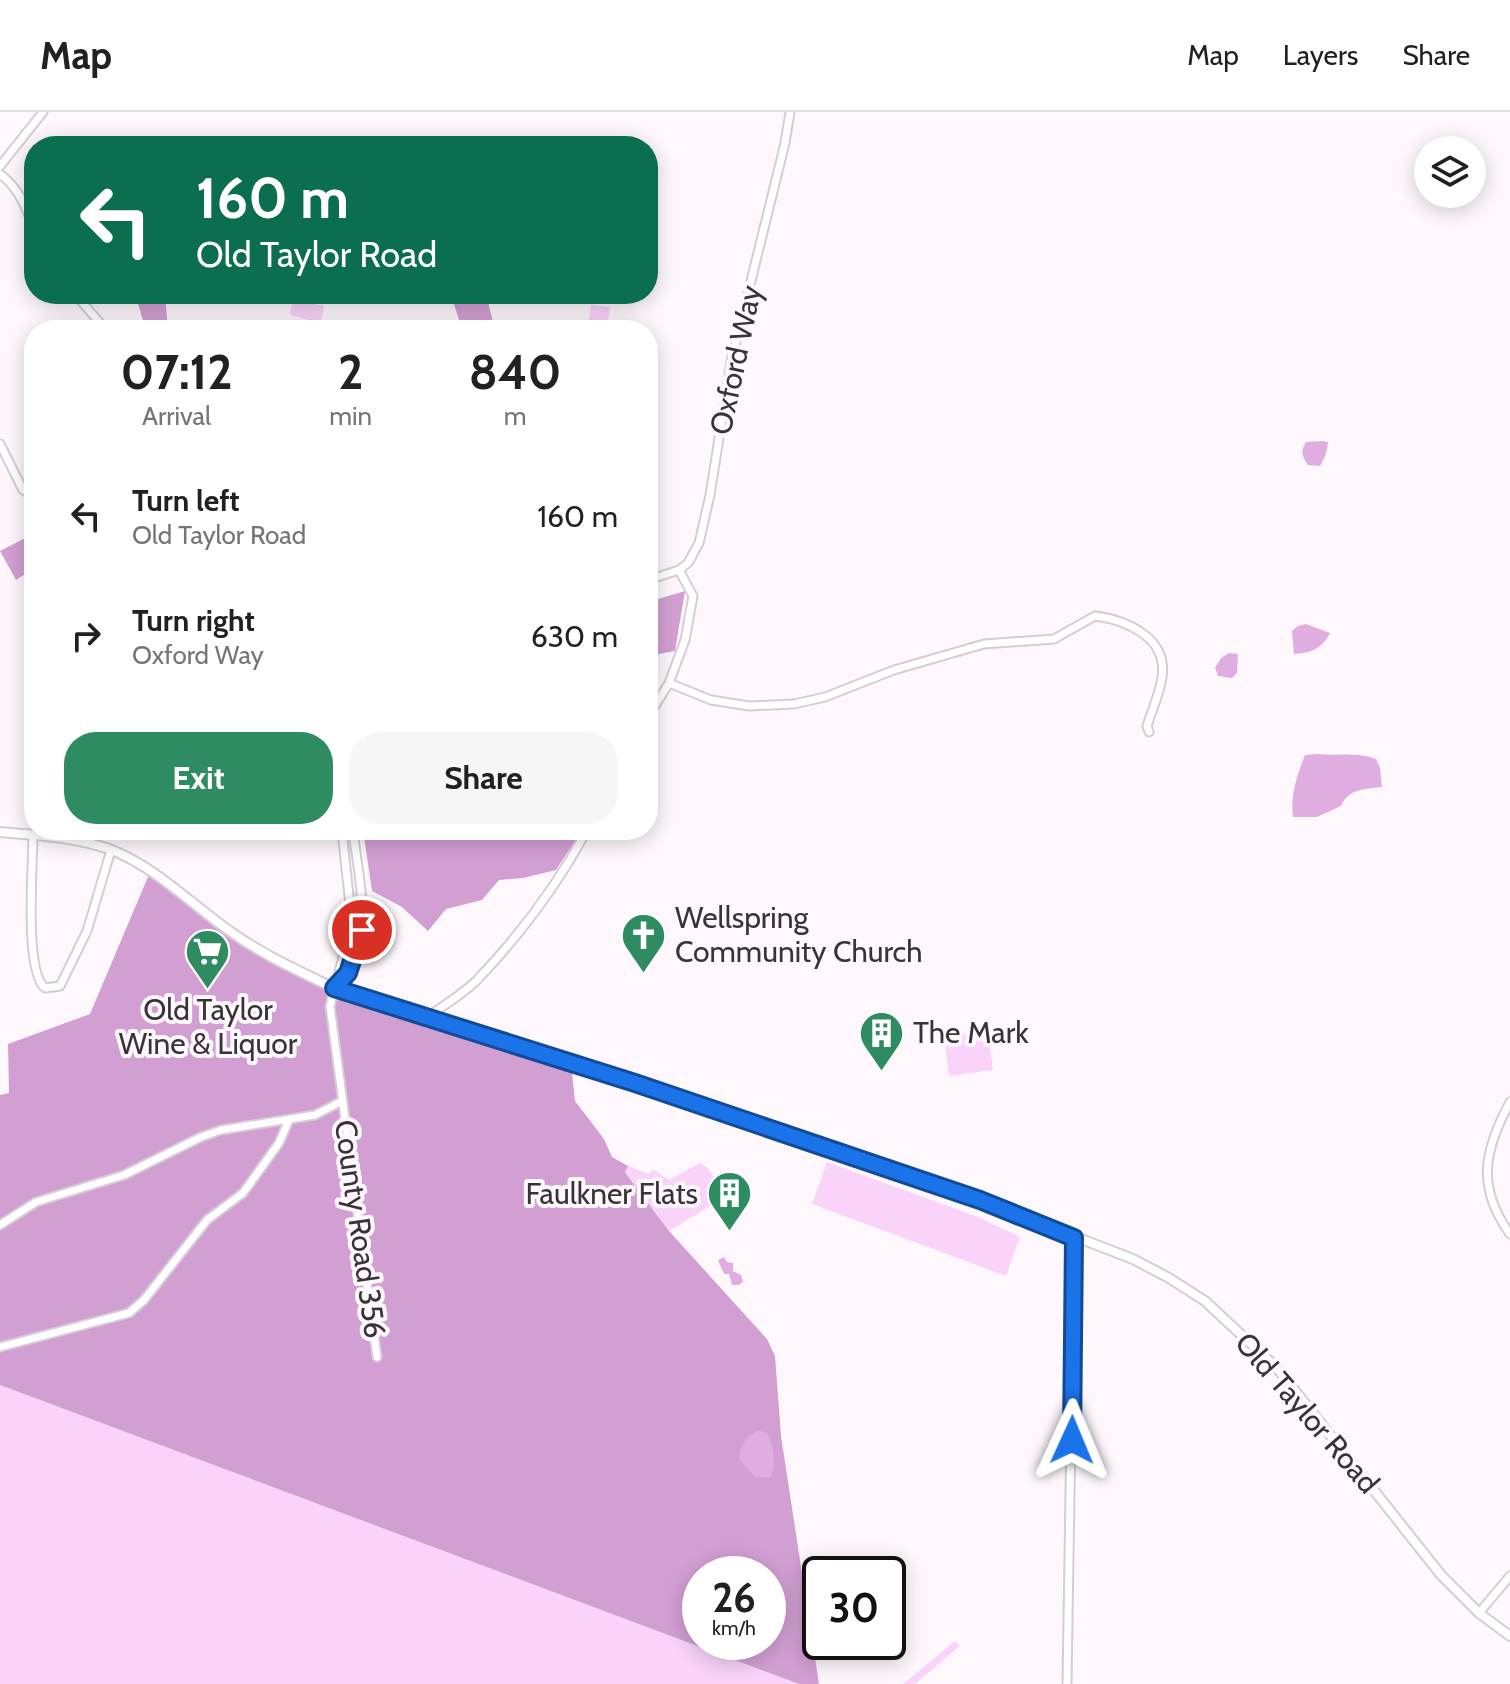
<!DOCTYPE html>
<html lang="en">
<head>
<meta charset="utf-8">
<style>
	:root { --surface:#fff; --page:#f6f6f6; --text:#202124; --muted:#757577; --line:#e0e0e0; --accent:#2f8b62 }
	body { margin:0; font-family:Cabin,sans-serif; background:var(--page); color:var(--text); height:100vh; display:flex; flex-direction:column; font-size:30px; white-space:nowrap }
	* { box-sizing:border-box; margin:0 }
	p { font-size:26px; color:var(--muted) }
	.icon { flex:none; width:44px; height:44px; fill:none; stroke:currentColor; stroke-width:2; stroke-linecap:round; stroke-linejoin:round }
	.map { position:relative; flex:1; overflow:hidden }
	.drawer { position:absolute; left:24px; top:208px; width:634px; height:520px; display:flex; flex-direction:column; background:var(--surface); border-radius:32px; box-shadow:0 4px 20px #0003 }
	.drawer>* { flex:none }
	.banner { position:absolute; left:24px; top:24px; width:634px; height:168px; border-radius:32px; box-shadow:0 4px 20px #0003; background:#0b6e4f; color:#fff; overflow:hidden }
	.buttons { position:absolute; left:1414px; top:24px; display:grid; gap:16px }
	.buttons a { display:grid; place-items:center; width:72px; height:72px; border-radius:50%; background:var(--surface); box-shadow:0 4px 20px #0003; font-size:40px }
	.speed { position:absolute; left:682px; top:1444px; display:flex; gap:16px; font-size:40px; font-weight:700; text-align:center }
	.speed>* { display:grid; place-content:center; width:104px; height:104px; border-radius:50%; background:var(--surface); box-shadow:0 4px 20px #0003; line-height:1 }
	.speed small { font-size:20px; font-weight:400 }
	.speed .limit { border:4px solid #111; border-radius:12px; background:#fff; color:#111 }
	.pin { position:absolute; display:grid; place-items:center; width:68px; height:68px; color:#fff; margin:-34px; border:4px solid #fff; border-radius:50%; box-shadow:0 2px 8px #0007 }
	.me { position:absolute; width:88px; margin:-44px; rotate:1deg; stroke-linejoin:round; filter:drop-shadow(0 0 6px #0008) }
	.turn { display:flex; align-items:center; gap:28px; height:168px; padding:0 40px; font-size:36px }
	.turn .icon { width:104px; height:104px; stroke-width:2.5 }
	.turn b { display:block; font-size:56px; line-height:68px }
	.eta { display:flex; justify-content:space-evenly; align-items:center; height:136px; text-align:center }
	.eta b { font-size:48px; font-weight:700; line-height:56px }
	.primary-button { display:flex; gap:16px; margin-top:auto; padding:16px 40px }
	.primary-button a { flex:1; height:92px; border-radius:32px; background:var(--accent); color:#fff; font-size:32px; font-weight:700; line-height:92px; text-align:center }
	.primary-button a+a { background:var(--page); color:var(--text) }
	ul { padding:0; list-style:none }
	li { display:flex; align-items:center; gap:24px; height:120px; padding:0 40px }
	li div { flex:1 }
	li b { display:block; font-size:30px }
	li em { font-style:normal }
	header { display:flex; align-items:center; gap:48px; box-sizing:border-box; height:112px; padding:0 40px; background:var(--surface); border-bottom:2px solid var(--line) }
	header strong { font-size:38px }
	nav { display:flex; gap:44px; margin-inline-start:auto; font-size:28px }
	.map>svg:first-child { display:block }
</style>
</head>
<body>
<header>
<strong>Map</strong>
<nav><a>Map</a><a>Layers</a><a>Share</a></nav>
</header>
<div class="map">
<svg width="1510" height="1572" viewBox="0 0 1510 1572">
	<rect width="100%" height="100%" fill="#fef8fd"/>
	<path fill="#f9d3fa" d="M293 187 324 194 321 211 290 203Z
		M591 193 610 195 607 218H587Z
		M988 918 993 958 949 964 944 924Z
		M827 1050 978 1105 1020 1125 1006 1164 812 1092Z
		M700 1051 708 1056 725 1085 669 1119 625 1059 628 1054 649 1062 653 1057 669 1068Z
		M0 1273 799 1572H0Z
		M955 1529 960 1534 915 1572H903Z"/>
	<path fill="#d29fd3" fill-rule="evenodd" d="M135 182H165L168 218H146Z
		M451 182H486L495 218H462Z
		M29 424H34V456L16 468 0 439Z
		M685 479 675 539 648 544V490Z
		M363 718H582L556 758 523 766 499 768 482 788 446 797 428 819 402 795 372 779Z
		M150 760 232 820 334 876 571 951 575 989 604 1027 612 1045 628 1054 625 1060 669 1119 767 1227 775 1244 781 1324 819 1572H799L0 1273V983L9 981 8 932 90 902ZM700 1462H768V1530H700Z"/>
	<path fill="#e0ade1" d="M1323 329 1328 330C1327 340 1325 346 1320 354L1308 353C1302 345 1300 339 1306 330Z
		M1306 512 1330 521C1322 537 1310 541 1294 542L1292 519 1298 514Z
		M1229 541 1238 542 1237 561 1232 566 1218 564 1215 556 1221 546Z
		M1317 642C1337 644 1357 640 1376 647L1380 656 1382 675C1365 677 1348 677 1341 694L1317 705H1293C1290 684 1297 663 1305 643Z
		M724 1145 727 1150 733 1151V1159L741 1163 743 1170 739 1173H732L729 1162H724L718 1148Z
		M757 1319 766 1320C774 1332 776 1352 771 1365L756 1366 739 1347C741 1332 744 1327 757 1319Z"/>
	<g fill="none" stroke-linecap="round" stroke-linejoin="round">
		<defs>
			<path id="minor" d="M0 54 43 0
				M0 62C19 76 26 95 34 117
				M75 182 106 218
				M0 332 23 378 34 384
				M648 468 679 458 688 451 699 431 710 383 731 250 785 31 790 0
				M669 571 711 588 749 594 794 592 825 585 894 558 984 532 1054 527 1095 504C1127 508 1168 526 1162 565 1160 581 1152 598 1147 614L1149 620
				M648 605 669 571 685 528 693 484 679 458
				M346 718 343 729 352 811 330 894 377 1245
				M33 723C33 753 24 859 45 876L60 874 87 819 111 738
				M336 874C374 832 361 778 354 727L349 718
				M428 905C444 893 463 882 477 868 519 824 558 772 587 718
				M1510 990C1484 1038 1476 1075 1510 1122
				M0 1113 36 1090 124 1063 201 1025 221 1018 315 1003 342 989
				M0 1235 129 1201 144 1188 207 1108 243 1081 279 1031 289 1008
				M1479 1501 1510 1464
				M1067 1572 1074 1126"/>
			<path id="tertiary" d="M0 720C36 723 75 725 109 737 155 754 192 793 231 820 263 843 299 859 334 876L635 971 980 1088 1133 1147 1169 1166 1205 1189 1277 1256 1441 1463 1479 1501 1510 1524"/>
		</defs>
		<use href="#minor" stroke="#d8cbd8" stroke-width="11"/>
		<use href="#tertiary" stroke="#d8cbd8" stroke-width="12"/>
		<use href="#minor" stroke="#fff" stroke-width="7"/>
		<use href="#tertiary" stroke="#fff" stroke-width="8"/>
	</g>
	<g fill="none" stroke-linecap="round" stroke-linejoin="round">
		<defs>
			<path id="route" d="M362 818 348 861 334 876 635 971 980 1088 1074 1126 1072 1328"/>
		</defs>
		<use href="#route" stroke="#114b97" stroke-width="20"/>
		<use href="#route" stroke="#1a73e8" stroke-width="14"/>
	</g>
	<defs>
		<symbol id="church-pin" viewBox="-11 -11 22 30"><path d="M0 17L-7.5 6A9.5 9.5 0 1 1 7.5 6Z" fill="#2f8b62" stroke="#fef8fd"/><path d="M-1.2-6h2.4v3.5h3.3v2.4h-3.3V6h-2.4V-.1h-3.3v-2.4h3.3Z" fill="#fff"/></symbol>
		<symbol id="supermarket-pin" viewBox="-11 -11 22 30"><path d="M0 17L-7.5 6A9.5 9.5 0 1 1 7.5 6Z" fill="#2f8b62" stroke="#fef8fd"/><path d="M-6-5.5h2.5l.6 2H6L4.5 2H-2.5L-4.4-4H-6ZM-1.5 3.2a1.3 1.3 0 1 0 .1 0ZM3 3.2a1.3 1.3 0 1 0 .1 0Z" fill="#fff"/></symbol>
		<symbol id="building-pin" viewBox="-11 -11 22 30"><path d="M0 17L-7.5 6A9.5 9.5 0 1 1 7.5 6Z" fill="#2f8b62" stroke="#fef8fd"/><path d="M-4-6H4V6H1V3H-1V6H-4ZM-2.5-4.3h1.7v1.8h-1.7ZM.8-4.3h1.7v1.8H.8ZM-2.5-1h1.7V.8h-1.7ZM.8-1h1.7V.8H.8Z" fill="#fff"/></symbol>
	</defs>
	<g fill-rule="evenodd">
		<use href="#church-pin" x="618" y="798" width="51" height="69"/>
		<use href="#supermarket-pin" x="182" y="814" width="51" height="69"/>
		<use href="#building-pin" x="856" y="896" width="51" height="69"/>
		<use href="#building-pin" x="704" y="1056" width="51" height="69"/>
	</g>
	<g text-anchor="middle" stroke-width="8" stroke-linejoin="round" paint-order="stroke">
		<g font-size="30" fill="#383338" stroke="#fef8fd">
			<text transform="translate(736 248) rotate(-78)" y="10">Oxford Way</text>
			<text transform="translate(360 1117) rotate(82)" y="10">County Road 356</text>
			<text transform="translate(1307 1301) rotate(49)" y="10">Old Taylor Road</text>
		</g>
		<g font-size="30" fill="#383338" stroke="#fef8fd" text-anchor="start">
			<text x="675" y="816">Wellspring<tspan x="675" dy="34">Community Church</tspan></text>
			<text x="208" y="908" text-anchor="middle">Old Taylor<tspan x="208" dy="34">Wine &amp; Liquor</tspan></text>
			<text x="913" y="931">The Mark</text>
			<text x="698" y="1092" text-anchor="end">Faulkner Flats</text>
		</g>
	</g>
</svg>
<div class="buttons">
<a><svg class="icon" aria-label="layers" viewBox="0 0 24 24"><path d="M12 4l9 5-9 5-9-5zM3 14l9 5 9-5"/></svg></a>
</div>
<div class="speed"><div>26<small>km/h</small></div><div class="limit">30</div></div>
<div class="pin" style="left:362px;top:818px;background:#d93025"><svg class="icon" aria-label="arrive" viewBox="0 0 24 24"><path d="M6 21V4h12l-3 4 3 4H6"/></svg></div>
<svg class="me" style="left:1072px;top:1328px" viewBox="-20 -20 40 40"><path d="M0-17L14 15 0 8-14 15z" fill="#1a73e8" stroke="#fff" stroke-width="4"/></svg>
<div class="banner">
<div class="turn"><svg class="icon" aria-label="left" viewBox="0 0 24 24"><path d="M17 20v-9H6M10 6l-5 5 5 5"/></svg><div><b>160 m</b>Old Taylor Road</div></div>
</div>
<section class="drawer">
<div class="eta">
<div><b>07:12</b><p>Arrival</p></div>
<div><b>2</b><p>min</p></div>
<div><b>840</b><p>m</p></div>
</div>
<ul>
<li><svg class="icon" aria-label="left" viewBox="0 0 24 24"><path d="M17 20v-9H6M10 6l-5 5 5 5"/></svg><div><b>Turn left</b><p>Old Taylor Road</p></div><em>160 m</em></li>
<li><svg class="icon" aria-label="right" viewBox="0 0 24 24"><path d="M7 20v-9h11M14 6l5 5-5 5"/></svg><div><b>Turn right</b><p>Oxford Way</p></div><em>630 m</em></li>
</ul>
<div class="primary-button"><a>Exit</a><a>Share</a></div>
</section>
</div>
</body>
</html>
